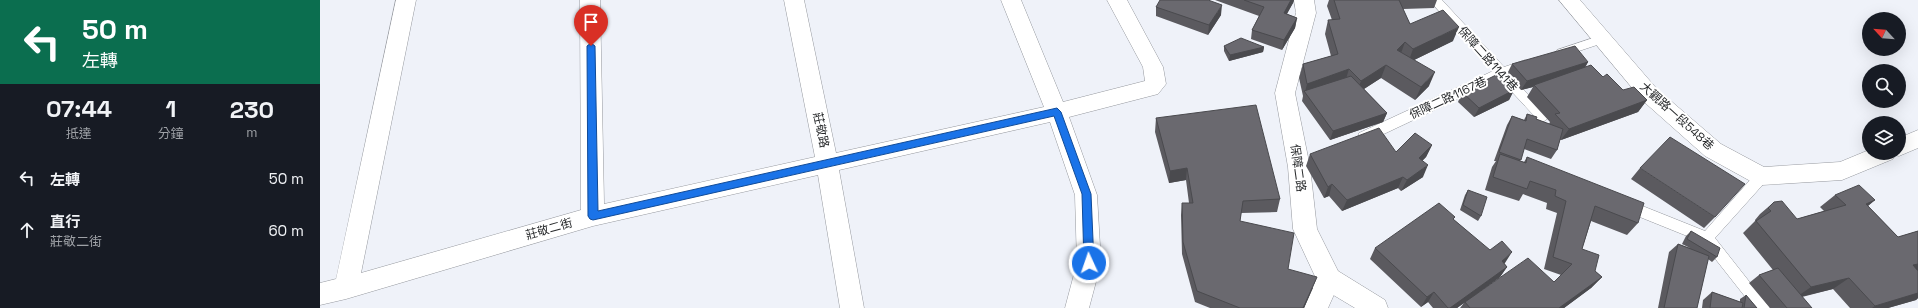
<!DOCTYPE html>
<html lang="zh-TW">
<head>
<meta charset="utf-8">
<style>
	:root { --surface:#171b24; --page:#242831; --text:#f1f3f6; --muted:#9ea1a6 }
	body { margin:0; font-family:"Space Grotesk","Noto Sans TC",sans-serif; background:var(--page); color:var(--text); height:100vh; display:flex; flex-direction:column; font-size:15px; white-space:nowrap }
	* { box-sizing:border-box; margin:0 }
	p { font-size:13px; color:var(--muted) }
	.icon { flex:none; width:22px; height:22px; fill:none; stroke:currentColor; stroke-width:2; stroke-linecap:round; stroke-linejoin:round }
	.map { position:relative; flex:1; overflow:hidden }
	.details { display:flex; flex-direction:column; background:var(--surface); width:320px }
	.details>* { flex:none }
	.banner { background:#0b6e4f; color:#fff; overflow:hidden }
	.needle { width:26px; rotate:296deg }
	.buttons { position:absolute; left:1542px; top:12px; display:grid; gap:8px }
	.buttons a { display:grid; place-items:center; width:44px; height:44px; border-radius:50%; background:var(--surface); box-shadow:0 4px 16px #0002; font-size:20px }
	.pin { position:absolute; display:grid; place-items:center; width:34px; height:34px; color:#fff; margin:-41px -17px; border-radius:50% 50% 50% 0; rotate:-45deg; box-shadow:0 0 4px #0007 }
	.pin .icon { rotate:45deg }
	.me { position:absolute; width:44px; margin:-22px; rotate:357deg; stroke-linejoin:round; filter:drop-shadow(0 0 3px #0008) }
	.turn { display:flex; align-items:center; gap:14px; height:84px; padding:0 16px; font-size:18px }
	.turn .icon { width:52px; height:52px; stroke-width:2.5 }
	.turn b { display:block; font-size:28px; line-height:34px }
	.eta { display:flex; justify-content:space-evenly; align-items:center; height:68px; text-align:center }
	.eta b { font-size:24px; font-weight:700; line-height:28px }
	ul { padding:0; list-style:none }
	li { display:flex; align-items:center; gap:12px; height:52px; padding:0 16px }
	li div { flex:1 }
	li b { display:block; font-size:15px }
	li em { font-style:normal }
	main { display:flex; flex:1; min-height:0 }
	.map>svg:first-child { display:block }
</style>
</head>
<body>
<main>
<section class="details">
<div class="banner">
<div class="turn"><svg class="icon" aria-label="left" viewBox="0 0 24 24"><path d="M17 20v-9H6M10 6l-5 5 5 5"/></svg><div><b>50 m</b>左轉</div></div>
</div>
<div class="eta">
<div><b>07:44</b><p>抵達</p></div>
<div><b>1</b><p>分鐘</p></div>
<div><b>230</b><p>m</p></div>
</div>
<ul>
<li><svg class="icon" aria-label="left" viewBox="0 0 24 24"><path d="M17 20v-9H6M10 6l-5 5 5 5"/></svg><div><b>左轉</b></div><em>50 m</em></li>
<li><svg class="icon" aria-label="ahead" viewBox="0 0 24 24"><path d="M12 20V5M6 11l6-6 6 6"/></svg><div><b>直行</b><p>莊敬二街</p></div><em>60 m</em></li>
</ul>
</section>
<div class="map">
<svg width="1598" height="308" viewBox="0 0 1598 308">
	<rect width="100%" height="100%" fill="#eff2f9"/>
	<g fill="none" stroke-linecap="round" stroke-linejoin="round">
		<defs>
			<path id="service" d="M1109 0H1122L1184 67 1205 60 1209 62 1211 65 1209 68 1190 75 1226 114 1228 117 1226 120 1222 122 1218 120 1180 79 1049 141 1044 142 1039 141 1038 137 1039 133 1173 71Z
				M1282 35 1286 36 1288 39 1286 42 1241 57 1237 56 1235 53 1237 50Z
				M1442 171 1447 172 1449 176 1447 180 1395 238 1450 308H1434L1382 242 1300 209 1298 205 1300 201 1305 199 1385 231 1437 172Z"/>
			<path id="minor" d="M76 0H96L41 273 261 210 260 0H280L284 204 495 157 464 0H484L516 153 724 107 681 0H701L743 102 825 81 823 67 787 0H807L843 67 846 84 838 94 749 117 777 195 781 263 769 308H745L757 263 755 195 730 122 519 170 544 308H520L498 175 273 226 26 299 0 305V283L16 279Z
				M1239 0H1260L1337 89 1401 144 1444 167 1520 162 1549 150V153H1579V138L1598 130V148L1579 156 1575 155 1573 159 1522 180 1442 185 1434 183 1385 156 1323 101Z
				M1009 268 1018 271 1021 279 1008 308H984L1000 271Z"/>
			<path id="tertiary" d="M974 0H994L996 13 975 93 990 167 997 229 1018 271 1065 300 1068 308H1035L1000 287 973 229 968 167 955 93 976 13Z"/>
		</defs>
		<use href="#service" stroke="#95989e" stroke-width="1"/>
		<use href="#minor" stroke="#95989e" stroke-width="1"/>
		<use href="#tertiary" stroke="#95989e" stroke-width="1"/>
		<use href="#service" fill="#fff" fill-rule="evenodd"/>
		<use href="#minor" fill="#fff" fill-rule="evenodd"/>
		<use href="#tertiary" fill="#fff" fill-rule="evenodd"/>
	</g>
	<path fill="#5b5a5f" d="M895 0H974L973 3 967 14 977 18 975 28 962 50 931 39 932 30 939 16Z
		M1009 0H1117L1114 8 1083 9 1090 24 1133 41 1094 60 1109 86 1095 100 1061 78 1044 89 1067 113 1063 122 1010 140 982 101 983 96 979 78 983 64 1011 56 1005 34 1008 20H1012L1007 6Z
		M836 7 901 15 888 35 836 16Z
		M904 46 944 47 943 52 909 61 904 51Z
		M1268 62 1265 68 1283 77 1303 90 1327 100 1318 112 1241 140H1240L1237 150 1231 159 1204 149 1200 161 1204 162 1207 157 1318 223 1307 235 1271 221 1262 249 1275 271 1282 277 1271 288 1244 308H1140L1144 303 1137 308H1113L1108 302 1101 307 1050 259 1055 248 1133 219 1184 263 1187 267 1180 277 1157 294 1234 282 1241 275 1224 269 1237 213 1226 209 1227 203 1203 194 1199 201 1165 190 1172 167 1176 161H1174L1187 125 1192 116 1204 120 1207 114 1216 119 1229 124 1230 122 1207 97 1213 87 1201 90 1187 74 1192 64Z
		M1194 90 1189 100 1154 117 1138 102 1142 92Z
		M836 118 960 199 957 212 921 213 920 221 968 269 993 288 984 308H890L875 302 862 254 861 215 862 203H869L866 180 849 183 835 132Z
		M1112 145 1106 157 1102 161 1103 177 1081 191 1078 188 1022 211 1009 196 1004 198 986 166 990 154 1076 152Z
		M1320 168 1395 217 1384 228 1311 179Z
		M1148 190 1161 216 1158 221 1140 210 1145 195Z
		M1515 195 1555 200 1548 206 1578 237 1598 231V270H1597L1598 271V298L1596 300 1568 308H1530L1513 289 1482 297 1492 308H1450L1429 283 1439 275 1453 270 1423 233 1435 221V220L1440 214 1454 202 1477 219 1504 211 1500 207Z
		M1371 231 1397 257 1392 262 1388 259 1377 308H1338L1349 252 1358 244 1370 248 1362 244 1366 236Z
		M1392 292 1420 302V299L1426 295 1437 308H1382L1383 300Z"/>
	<path fill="#4a4a4e" d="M971 0H974L973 3 962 22 964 13Z
		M902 5 901 15 888 35 889 25Z
		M977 18 975 28 962 50 964 40Z
		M1139 27 1133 41 1088 63 1093 49Z
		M1085 42 1080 56 1077 50Z
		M944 47 943 52 909 61 910 55Z
		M1268 62 1262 71 1214 85 1213 87 1201 90 1207 81Z
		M1066 65 1061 78 1036 94 1041 81Z
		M1029 69 1025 82 985 92 987 84Z
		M1115 72 1109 86 1095 100 1101 87Z
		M1194 90 1189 100 1154 117 1159 108Z
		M1327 100 1318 112 1241 140 1249 129Z
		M1067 113 1063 122 1010 140 1013 131Z
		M1112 145 1106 157 1094 169 1099 158Z
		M1108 165 1103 177 1081 191 1087 180Z
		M867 168 866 180 849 183 850 171Z
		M1083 177 1078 188 1022 211 1027 200Z
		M1012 184 1009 196 1004 198 1008 187Z
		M1555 200 1539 213 1546 204Z
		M1192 252 1185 263 1175 272 1182 261Z
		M1598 264V270L1576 277 1593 265Z
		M1187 267 1180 277 1137 308H1130Z
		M997 277 984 308H983Z
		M1282 277 1271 288 1244 308H1239Z
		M1529 278 1513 289 1475 298 1491 287Z
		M1114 292 1108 302 1101 307 1107 297Z
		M1598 293V298L1596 300 1568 308H1552L1555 306Z"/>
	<path fill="#6a696f" stroke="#4a4a4e" d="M840 0H888L902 5 889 25 836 7Z
		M924 0H971L964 13 977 18 964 40 932 30 944 7Z
		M1014 0H1079L1090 24 1123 10 1139 27 1093 49 1085 42 1077 50 1115 72 1101 87 1066 65 1041 81 1029 69 987 84 983 64 1018 54 1008 20 1020 19Z
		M921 38 944 47 910 55 904 46Z
		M1255 46 1268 62 1207 81 1192 64Z
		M1271 65 1283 77 1287 74 1303 90 1314 87 1327 100 1249 129 1235 114 1240 113 1214 85Z
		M1178 74 1194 90 1159 108 1142 92Z
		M1031 76 1067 113 1013 131 984 91Z
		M936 105 960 199 923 201 920 221 974 233 968 269 997 277 983 308H920L877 291 863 242 862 203H873L867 168 850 171 836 118Z
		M1207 114 1217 117 1216 119 1243 129 1237 150 1207 139 1201 160 1179 152 1192 116 1206 121Z
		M1059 128 1076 152 1095 133 1112 145 1099 158 1108 165 1087 180 1083 177 1027 200 1012 184 1008 187 990 154Z
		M1350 137 1425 184 1395 217 1320 168Z
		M1180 154 1206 163 1207 157 1324 203 1318 223 1275 206 1262 249 1279 255 1275 271 1282 277 1239 308H1150L1145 302 1208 258 1234 282 1252 264 1233 257 1246 201 1235 196 1236 190 1210 181 1207 189 1173 177Z
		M1539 185 1555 200 1546 204 1578 237 1598 231V264L1593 265 1598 271V293L1555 306 1529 278 1491 287 1436 221 1451 211 1448 208 1454 202 1462 201 1477 219 1526 205 1515 195Z
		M1148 190 1167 197 1161 216 1143 205Z
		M1119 203 1135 217 1133 219 1170 250 1182 241 1192 252 1182 261 1187 267 1130 308H1128L1114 292 1107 297 1055 248Z
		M1371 231 1400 248 1397 257 1367 239Z
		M1358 244 1389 256 1377 308H1344Z
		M1458 268 1492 308H1467L1439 275Z
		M1392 292 1423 303 1422 308H1390Z
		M1426 295 1437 308H1424Z"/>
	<path fill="#1a73e8" stroke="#114b97" d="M271 43 275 46 278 211 737 108 741 112 771 194 774 263 773 266 769 267 766 266 764 263 762 194 734 116 273 220 270 219 268 216 267 46Z"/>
	<g text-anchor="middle" stroke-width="4" stroke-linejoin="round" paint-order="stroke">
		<g font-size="12" fill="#282a2c" stroke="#fff">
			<text transform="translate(1168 59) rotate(48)" y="4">保障二路1141巷</text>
			<text transform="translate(1128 98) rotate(-25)" y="4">保障二路1167巷</text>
			<text transform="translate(1357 116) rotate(42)" y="4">大觀路一段548巷</text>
			<text transform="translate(501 130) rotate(78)" y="4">莊敬路</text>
			<text transform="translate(978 168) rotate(82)" y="4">保障二路</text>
			<text transform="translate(229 229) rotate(-16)" y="4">莊敬二街</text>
		</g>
	</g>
</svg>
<div class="buttons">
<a><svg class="needle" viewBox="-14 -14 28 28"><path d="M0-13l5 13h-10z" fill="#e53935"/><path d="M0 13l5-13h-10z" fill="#9ea1a6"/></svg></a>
<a><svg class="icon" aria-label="search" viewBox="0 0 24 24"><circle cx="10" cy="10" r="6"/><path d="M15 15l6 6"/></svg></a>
<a><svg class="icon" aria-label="layers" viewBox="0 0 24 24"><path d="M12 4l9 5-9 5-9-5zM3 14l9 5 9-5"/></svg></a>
</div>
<div class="pin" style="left:271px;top:46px;background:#d93025"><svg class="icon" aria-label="arrive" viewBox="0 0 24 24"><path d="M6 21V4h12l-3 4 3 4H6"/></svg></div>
<svg class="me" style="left:769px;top:263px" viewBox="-20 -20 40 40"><circle r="17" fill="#1a73e8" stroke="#fff" stroke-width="3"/><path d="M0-11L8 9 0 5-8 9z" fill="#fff"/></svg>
</div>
</main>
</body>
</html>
